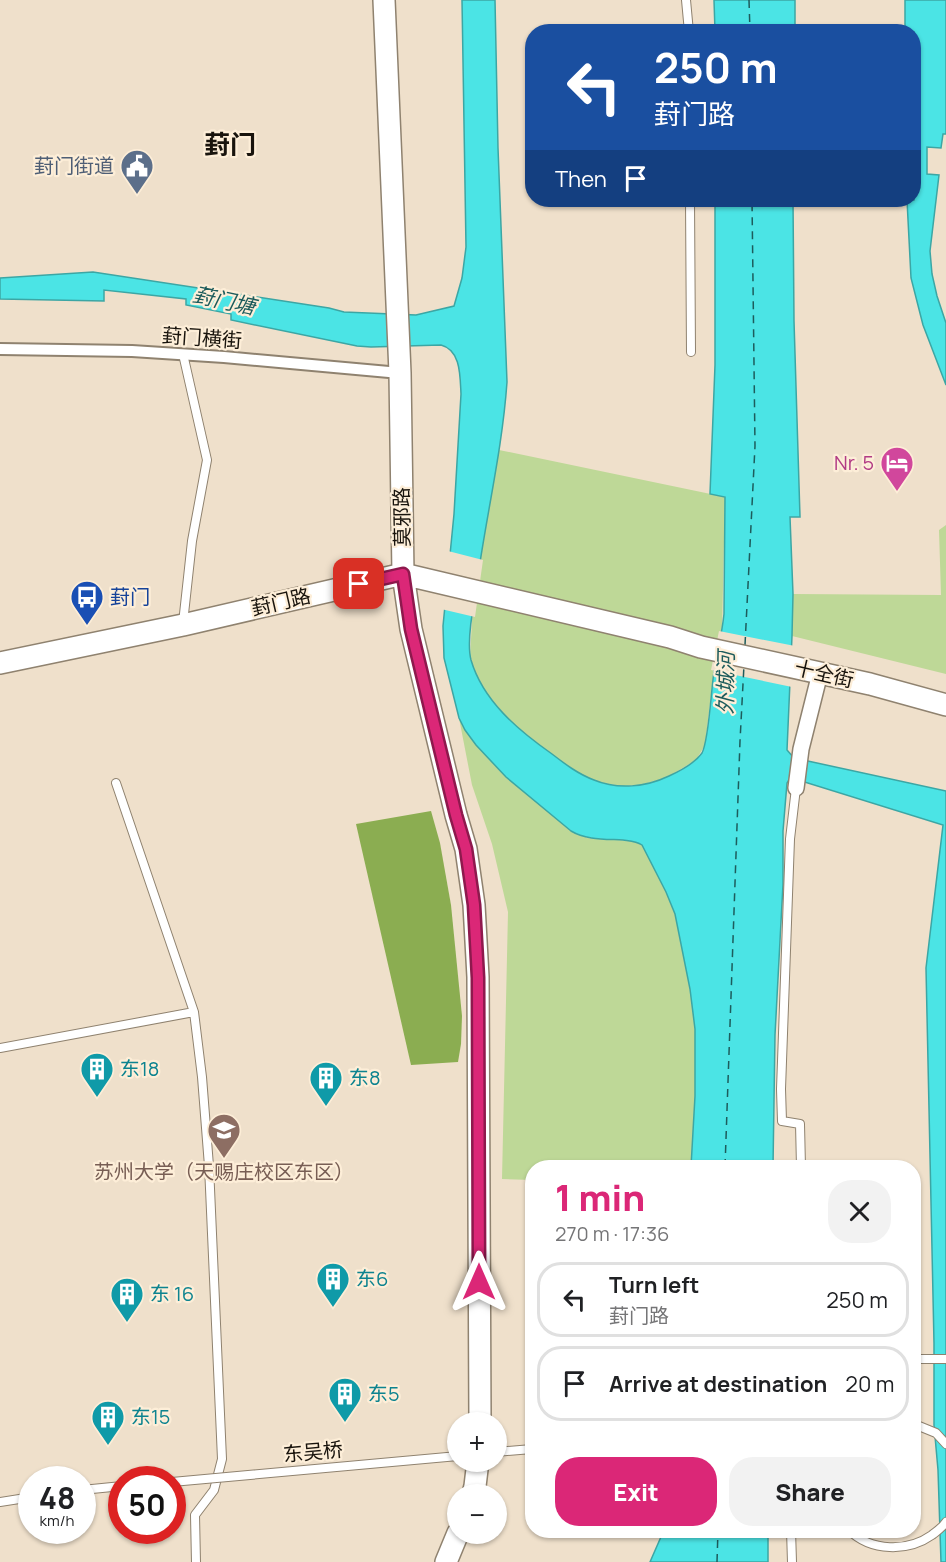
<!DOCTYPE html>
<html lang="en">
<head>
<meta charset="utf-8">
<style>
	:root { --surface:#fff; --page:#f2f2f2; --text:#202124; --muted:#757577; --line:#e0e0e0; --accent:#db2777 }
	body { margin:0; font-family:Manrope,"Noto Sans SC",sans-serif; background:var(--page); color:var(--text); height:100vh; display:flex; flex-direction:column; font-size:22px; white-space:nowrap }
	* { box-sizing:border-box; margin:0 }
	p { font-size:20px; color:var(--muted) }
	.icon { flex:none; width:33px; height:33px; fill:none; stroke:currentColor; stroke-width:2; stroke-linecap:round; stroke-linejoin:round }
	.map { position:relative; flex:1; overflow:hidden }
	.drawer { position:absolute; left:525px; top:1160px; width:396px; height:378px; display:flex; flex-direction:column; background:var(--surface); border-radius:24px; box-shadow:0 2px 4px #0004 }
	.drawer>* { flex:none }
	.hud { position:absolute; left:525px; top:24px; width:396px; height:183px; border-radius:24px; box-shadow:0 2px 4px #0004; background:#1a4fa0; color:#fff; overflow:hidden }
	.fabs { position:absolute; left:447px; top:1412px; display:grid; gap:12px }
	.fabs a { display:grid; place-items:center; width:60px; height:60px; border-radius:50%; background:var(--surface); box-shadow:0 2px 4px #0004; font-size:30px }
	.speed { position:absolute; left:18px; top:1466px; display:flex; gap:12px; font-size:30px; font-weight:700; text-align:center }
	.speed>* { display:grid; place-content:center; width:78px; height:78px; border-radius:50%; background:var(--surface); box-shadow:0 2px 4px #0004; line-height:1 }
	.speed small { font-size:15px; font-weight:400 }
	.speed .limit { border:9px solid #d22; background:#fff; color:#111 }
	.pin { position:absolute; display:grid; place-items:center; width:51px; height:51px; color:#fff; margin:-26px; border-radius:12px; box-shadow:0 3px 9px #0006 }
	.me { position:absolute; width:66px; margin:-33px; rotate:0deg; stroke-linejoin:round; filter:drop-shadow(0 0 4px #0008) }
	.turn { display:flex; align-items:center; gap:21px; height:126px; padding:0 30px; font-size:27px }
	.turn .icon { width:78px; height:78px; stroke-width:2.5 }
	.turn b { display:block; font-size:42px; line-height:51px }
	.then { display:flex; align-items:center; height:57px; padding:0 30px; background:#0003; gap:12px; font-size:22px }
	.round { display:grid; place-items:center; flex:none; width:63px; height:63px; border-radius:24px; background:var(--page) }
	.head { display:flex; align-items:center; justify-content:space-between; height:102px; padding:0 30px }
	h1 { font-size:36px; font-weight:800; line-height:45px; color:var(--accent) }
	.button { display:flex; gap:12px; margin-top:auto; padding:12px 30px }
	.button a { flex:1; height:69px; border-radius:24px; background:var(--accent); color:#fff; font-size:24px; font-weight:800; line-height:69px; text-align:center }
	.button a+a { background:var(--page); color:var(--text) }
	ul { padding:0; list-style:none }
	li { display:flex; align-items:center; gap:18px; height:75px; margin:0 12px 9px; padding:0 18px; border:3px solid var(--line); border-radius:24px }
	li div { flex:1 }
	li b { display:block; font-size:22px }
	li em { font-style:normal }
	.map>svg:first-child { display:block }
</style>
</head>
<body>
<div class="map">
<svg width="946" height="1562" viewBox="0 0 946 1562">
	<rect width="100%" height="100%" fill="#efe0cb"/>
	<path fill="#bed897" d="M499 450 725 497 722 631 714 670 705 745 696 760 666 778 640 785 624 786 608 784 595 781 576 772 531 740 514 725 486 693 478 680 470 658 472 620 478 570Z
		M946 525V674L792 636 793 594 941 595 939 530Z
		M459 718 465 730 476 745 506 777 587 838 634 841 642 845 666 892 675 914 690 989 695 1029V1096L691 1167H532V1180L502 1179 508 912 492 844 472 785Z"/>
	<path fill="#8bad51" d="M431 811 440 843 451 905 462 1016 461 1044 458 1062 411 1065 356 824Z"/>
	<path fill="#4be4e5" stroke="#3ca6a4" stroke-width="1.5" d="M462 0H495L498 148 507 382C502 454 484 525 475 597 472 613 467 645 471 660 483 701 518 730 552 754 565 764 578 774 594 780 618 790 646 787 669 776 680 771 695 763 702 753 709 740 711 690 714 672 717 653 722 634 724 614L725 497 710 494 715 365V200H793L794 321 800 517H790L793 594 792 636 787 750 794 758 946 791V1562H941L938 1470 934 1425V1343L926 968 943 825 795 779 789 780 787 783 783 831V884L775 1035 773 1167H691L695 1096V1029L690 989 675 914 666 892 642 845C636 841 630 841 623 840 605 839 586 840 571 831L506 777 476 745 465 730 459 718 444 658 443 626 454 514 461 394C460 376 461 350 441 345L371 347 357 346 231 320V314L186 305V299L104 290V301L0 299V278L93 272 329 308 344 312 416 315 454 306 462 278 466 247Z
		M714 0H795V31H715Z
		M905 0H946V134H943L941 148 927 147V174L939 175 930 251 932 274 937 296 946 323V385L923 325 911 278 907 200H914V32L905 31Z
		M664 1530H768V1562H650Z"/>
	<path fill="#efe0cb" d="M448 551 483 560 475 617 441 609Z
		M719 631 795 646 792 687 711 670Z"/>
	<g fill="none" stroke-linecap="round" stroke-linejoin="round">
		<path stroke="#1d5c5c" stroke-width="1.5" stroke-dasharray="8 6" stroke-linecap="butt" d="M749 0 750 32
			M745 645 755 446 752 200
			M725 1167 740 741 744 665
			M717 1562 718 1530"/>
		<defs>
			<path id="service" d="M686 0 689 32
				M690 200 691 352
				M183 354 207 460 192 541 183 623
				M116 783 194 1012 202 1077 209 1166 222 1459 214 1490 195 1515 196 1562
				M796 788 790 839 781 1089 782 1121 800 1124 801 1167
				M0 1048 194 1012
				M914 1359H946
				M914 1424 936 1433 946 1444
				M496 1452 532 1449
				M82 1490 122 1486
				M0 1502 32 1497
				M791 1530 792 1562
				M849 1530C871 1552 908 1552 932 1535 937 1531 943 1527 946 1522"/>
			<path id="pedestrian" d="M0 349 132 351 224 357 400 373"/>
			<path id="minor" d="M796 788 801 749 820 673"/>
			<path id="secondary" d="M384 0 400 373 403 574 411 629 456 815 466 849 474 905 478 977 480 1422
				M0 663 183 625 403 574 670 637 701 647 870 684 946 705
				M473 1494 475 1486 478 1461
				M446 1562 458 1533"/>
		</defs>
		<use href="#service" stroke="#8f826f" stroke-width="10"/>
		<use href="#pedestrian" stroke="#8f826f" stroke-width="14"/>
		<use href="#minor" stroke="#8f826f" stroke-width="18"/>
		<use href="#secondary" stroke="#8f826f" stroke-width="24"/>
		<use href="#service" stroke="#fff" stroke-width="8"/>
		<use href="#pedestrian" stroke="#fff" stroke-width="10"/>
		<use href="#minor" stroke="#fff" stroke-width="15"/>
		<use href="#secondary" stroke="#fff" stroke-width="21"/>
		<defs>
			<path id="service-bridge" d="M172 1482 458 1456"/>
		</defs>
		<use href="#service-bridge" stroke="#8f826f" stroke-width="10" stroke-linecap="butt"/>
		<use href="#service-bridge" stroke="#fff" stroke-width="8"/>
	</g>
	<g fill="none" stroke-linecap="round" stroke-linejoin="round">
		<defs>
			<path id="route" d="M359 584 403 574 411 629 456 815 466 849 474 905 478 978 479 1282"/>
		</defs>
		<use href="#route" stroke="#8e194d" stroke-width="15"/>
		<use href="#route" stroke="#db2777" stroke-width="10"/>
	</g>
	<defs>
		<symbol id="civic-pin" viewBox="-11 -11 22 30"><path d="M0 17L-7.5 6A9.5 9.5 0 1 1 7.5 6Z" fill="#5c6f8a" stroke="#fdeed8"/><path d="M-.6-6.5H3V-4.5H.6V-3L4-1V1h2V6H-6V1h2V-1L-.6-3ZM-1.2 2.5V6h2.4V2.5Z" fill="#fff"/></symbol>
		<symbol id="hotel-pin" viewBox="-11 -11 22 30"><path d="M0 17L-7.5 6A9.5 9.5 0 1 1 7.5 6Z" fill="#d1479c" stroke="#fdeed8"/><path d="M-6-4.5h1.5V1H6V5H4.5V3h-9V5H-6ZM-4 0a1.8 1.8 0 1 1 3.6 0ZM.5 0V-2.5h3Q6-2.5 6 0Z" fill="#fff"/></symbol>
		<symbol id="bus-pin" viewBox="-11 -11 22 30"><path d="M0 17L-7.5 6A9.5 9.5 0 1 1 7.5 6Z" fill="#1a4fb4" stroke="#fdeed8"/><path d="M-5-6H5V4H4V6H2V4H-2V6H-4V4H-5ZM-3.5-4V0h7V-4ZM-3.5 1.2v1.5H-2V1.2ZM2 1.2v1.5H3.5V1.2Z" fill="#fff"/></symbol>
		<symbol id="building-pin" viewBox="-11 -11 22 30"><path d="M0 17L-7.5 6A9.5 9.5 0 1 1 7.5 6Z" fill="#0f9aa8" stroke="#fdeed8"/><path d="M-4-6H4V6H1V3H-1V6H-4ZM-2.5-4.3h1.7v1.8h-1.7ZM.8-4.3h1.7v1.8H.8ZM-2.5-1h1.7V.8h-1.7ZM.8-1h1.7V.8H.8Z" fill="#fff"/></symbol>
		<symbol id="university-pin" viewBox="-11 -11 22 30"><path d="M0 17L-7.5 6A9.5 9.5 0 1 1 7.5 6Z" fill="#8d6e63" stroke="#fdeed8"/><path d="M0-5L7-2L0 1L-7-2ZM-4 1L0 2.5L4 1V4Q0 6-4 4Z" fill="#fff"/></symbol>
	</defs>
	<g fill-rule="evenodd">
		<use href="#civic-pin" x="118" y="147" width="38" height="52"/>
		<use href="#hotel-pin" x="878" y="444" width="38" height="52"/>
		<use href="#bus-pin" x="68" y="578" width="38" height="52"/>
		<use href="#building-pin" x="78" y="1050" width="38" height="52"/>
		<use href="#building-pin" x="307" y="1059" width="38" height="52"/>
		<use href="#university-pin" x="205" y="1111" width="38" height="52"/>
		<use href="#building-pin" x="314" y="1260" width="38" height="52"/>
		<use href="#building-pin" x="108" y="1275" width="38" height="52"/>
		<use href="#building-pin" x="326" y="1375" width="38" height="52"/>
		<use href="#building-pin" x="89" y="1398" width="38" height="52"/>
	</g>
	<g text-anchor="middle" stroke-width="4.5" stroke-linejoin="round" paint-order="stroke">
		<g font-size="20" fill="#4e5e75" stroke="#fdeed8" text-anchor="end">
			<text x="114" y="173">葑门街道</text>
		</g>
		<g font-size="20" fill="#19140d" stroke="#fdeed8">
			<text transform="translate(202 338) rotate(4)" y="7">葑门横街</text>
			<text transform="translate(402 517) rotate(-91)" y="7">莫邪路</text>
			<text transform="translate(281 602) rotate(-13)" y="7">葑门路</text>
			<text transform="translate(824 674) rotate(13)" y="7">十全街</text>
			<text transform="translate(313 1452) rotate(-5)" y="7">东吴桥</text>
		</g>
		<g font-size="20" fill="#b23c85" stroke="#fdeed8" text-anchor="end">
			<text x="874" y="470">Nr. 5</text>
		</g>
		<g font-size="20" fill="#164399" stroke="#fdeed8" text-anchor="start">
			<text x="110" y="604">葑门</text>
		</g>
		<g font-size="20" fill="#0d838f" stroke="#fdeed8" text-anchor="start">
			<text x="120" y="1076">东18</text>
			<text x="349" y="1085">东8</text>
			<text x="356" y="1286">东6</text>
			<text x="150" y="1301">东 16</text>
			<text x="368" y="1401">东5</text>
			<text x="131" y="1424">东15</text>
		</g>
		<g font-size="20" fill="#785e54" stroke="#fdeed8">
			<text x="224" y="1179">苏州大学（天赐庄校区东区）</text>
		</g>
		<g font-size="21" font-style="italic" fill="#1d5c5c" stroke="#fdeed8">
			<text transform="translate(224 301) rotate(12)" y="7">葑门塘</text>
			<text transform="translate(726 683) rotate(-89)" y="7">外城河</text>
		</g>
		<g font-size="26" font-weight="bold" fill="#19140d" stroke="#fdeed8">
			<text x="230" y="154">葑门</text>
		</g>
	</g>
</svg>
<div class="fabs">
<a>+</a>
<a>−</a>
</div>
<div class="speed"><div>48<small>km/h</small></div><div class="limit">50</div></div>
<div class="pin" style="left:359px;top:584px;background:#d93025"><svg class="icon" aria-label="arrive" viewBox="0 0 24 24"><path d="M6 21V4h12l-3 4 3 4H6"/></svg></div>
<svg class="me" style="left:479px;top:1282px" viewBox="-20 -20 40 40"><path d="M0-17L14 15 0 8-14 15z" fill="#db2777" stroke="#fff" stroke-width="4"/></svg>
<div class="hud">
<div class="turn"><svg class="icon" aria-label="left" viewBox="0 0 24 24"><path d="M17 20v-9H6M10 6l-5 5 5 5"/></svg><div><b>250 m</b>葑门路</div></div>
<div class="then">Then<svg class="icon" aria-label="arrive" viewBox="0 0 24 24"><path d="M6 21V4h12l-3 4 3 4H6"/></svg></div>
</div>
<section class="drawer">
<div class="head"><div><h1>1 min</h1><p>270 m · 17:36</p></div><a class="round"><svg class="icon" aria-label="close" viewBox="0 0 24 24"><path d="M6 6l12 12M18 6L6 18"/></svg></a></div>
<ul>
<li><svg class="icon" aria-label="left" viewBox="0 0 24 24"><path d="M17 20v-9H6M10 6l-5 5 5 5"/></svg><div><b>Turn left</b><p>葑门路</p></div><em>250 m</em></li>
<li><svg class="icon" aria-label="arrive" viewBox="0 0 24 24"><path d="M6 21V4h12l-3 4 3 4H6"/></svg><div><b>Arrive at destination</b></div><em>20 m</em></li>
</ul>
<div class="button"><a>Exit</a><a>Share</a></div>
</section>
</div>
</body>
</html>
